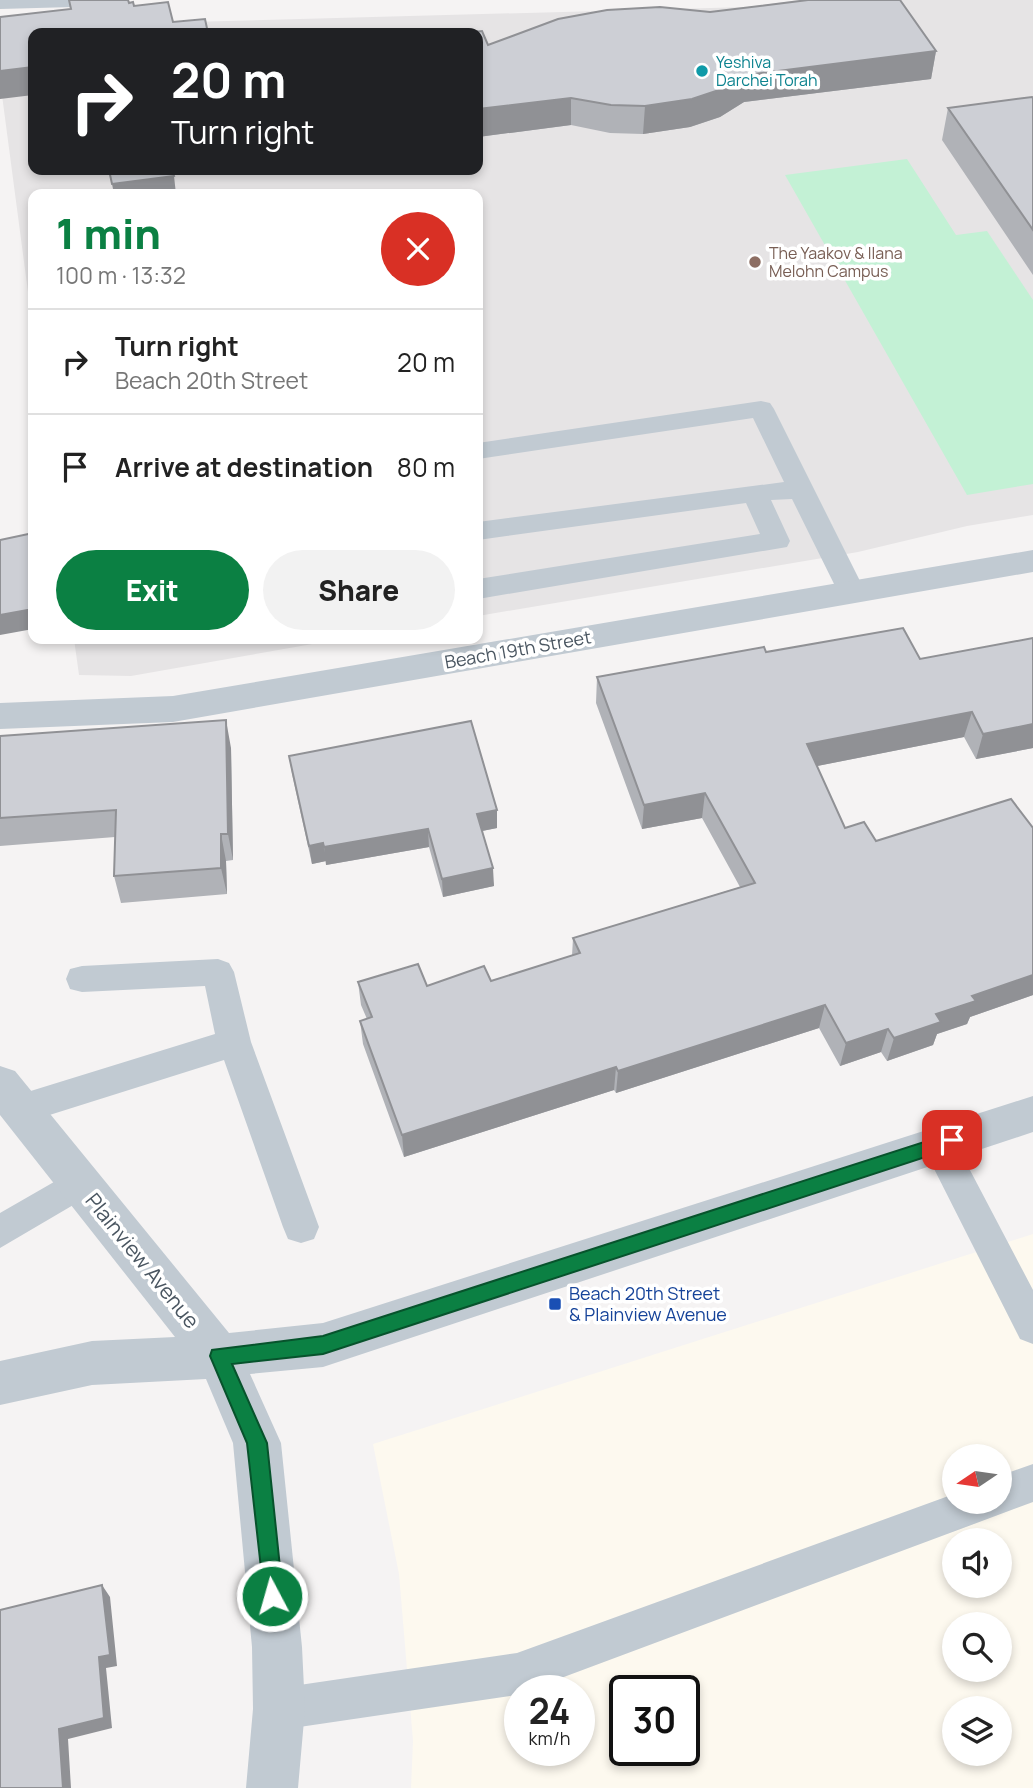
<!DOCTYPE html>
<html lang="en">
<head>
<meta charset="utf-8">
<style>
	:root { --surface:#fff; --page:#f2f2f2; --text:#222; --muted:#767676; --line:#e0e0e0; --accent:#0b8043 }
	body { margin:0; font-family:Manrope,sans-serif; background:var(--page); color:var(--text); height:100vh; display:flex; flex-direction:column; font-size:26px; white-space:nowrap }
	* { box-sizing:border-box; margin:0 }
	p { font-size:23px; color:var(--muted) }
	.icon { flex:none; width:38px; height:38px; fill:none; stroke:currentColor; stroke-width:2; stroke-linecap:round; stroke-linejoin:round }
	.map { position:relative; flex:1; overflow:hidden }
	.panel { position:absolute; left:28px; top:189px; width:455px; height:455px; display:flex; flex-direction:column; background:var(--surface); border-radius:14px; box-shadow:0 4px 10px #0003 }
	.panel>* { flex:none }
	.top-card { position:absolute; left:28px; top:28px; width:455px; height:147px; border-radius:14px; box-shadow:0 4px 10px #0003; background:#202124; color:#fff; overflow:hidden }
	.needle { width:46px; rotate:257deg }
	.tools { position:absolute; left:942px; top:1444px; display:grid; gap:14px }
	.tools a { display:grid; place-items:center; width:70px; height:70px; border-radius:50%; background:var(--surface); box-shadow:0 4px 10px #0003; font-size:35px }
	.speed { position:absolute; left:504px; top:1675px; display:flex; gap:14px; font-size:35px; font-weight:700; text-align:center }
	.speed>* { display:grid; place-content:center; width:91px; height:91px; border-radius:50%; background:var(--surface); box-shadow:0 4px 10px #0003; line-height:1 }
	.speed small { font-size:18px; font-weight:400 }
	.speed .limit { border:4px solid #111; border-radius:10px; background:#fff; color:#111 }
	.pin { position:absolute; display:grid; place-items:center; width:60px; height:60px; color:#fff; margin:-30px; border-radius:14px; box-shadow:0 4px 10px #0006 }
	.me { position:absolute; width:77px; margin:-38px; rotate:354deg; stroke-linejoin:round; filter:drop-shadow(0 0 5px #0008) }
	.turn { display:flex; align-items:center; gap:24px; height:147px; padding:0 28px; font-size:32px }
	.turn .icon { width:91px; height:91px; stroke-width:2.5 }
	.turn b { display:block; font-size:49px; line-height:60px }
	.round { display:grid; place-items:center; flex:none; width:74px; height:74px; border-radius:37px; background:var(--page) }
	.overview { display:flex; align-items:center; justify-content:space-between; height:119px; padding:0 28px }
	h1 { font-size:42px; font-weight:800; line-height:52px; color:var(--accent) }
	.cta { display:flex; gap:14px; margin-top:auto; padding:14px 28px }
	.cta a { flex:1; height:80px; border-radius:42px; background:var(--accent); color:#fff; font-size:28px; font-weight:800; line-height:80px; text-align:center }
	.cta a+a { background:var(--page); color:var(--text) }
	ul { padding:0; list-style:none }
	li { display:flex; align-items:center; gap:21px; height:105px; padding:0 28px; border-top:2px solid var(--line) }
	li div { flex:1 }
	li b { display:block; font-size:26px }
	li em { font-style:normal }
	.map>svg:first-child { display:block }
</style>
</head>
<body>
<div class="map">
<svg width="1033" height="1788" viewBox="0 0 1033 1788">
	<rect width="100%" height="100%" fill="#f5f3f3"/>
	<path fill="#fdf9ef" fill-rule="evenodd" d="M1033 1234V1788H411L413 1741 399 1574 373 1444ZM954 1456H999V1502H954ZM954 1540H999V1586H954ZM954 1624H999V1670H954ZM520 1690H579V1750H520ZM625 1690H684V1750H625ZM954 1708H999V1754H954Z"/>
	<path fill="#e6e4e5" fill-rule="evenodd" d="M800 0H1033V515L967 526 858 552 478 616V194H33V330L0 80V27L747 7ZM33 33H478V170H33Z
		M74 639H341L131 676 79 675Z"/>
	<path fill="#c3f1d5" d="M907 159 956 235 987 231 1033 300V484L967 495 785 175Z"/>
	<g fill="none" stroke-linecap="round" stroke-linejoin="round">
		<path fill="#c1cad2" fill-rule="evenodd" d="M761 401 770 403 774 409 866 593 862 600 852 603 842 600 792 499 771 500 790 541 787 547 478 599V579L760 534 746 503 478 540V522L784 482 753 418 478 459V443Z
			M218 959 229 963 234 972 251 1042 319 1227 314 1239 301 1243 288 1239 283 1227 224 1060 21 1124 9 1120 4 1109 9 1098 21 1094 215 1034 205 986 82 992 70 989 66 979 70 969 82 966Z
			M939 1130 951 1134 1033 1290V1344L1020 1339 922 1145 927 1134Z
			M80 1167 92 1172 98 1183 92 1194 0 1248V1213Z
			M1033 1464V1502L529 1690H520L517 1695 279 1730 264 1724 258 1709 264 1694 279 1688 517 1653 954 1494V1502H999V1476Z"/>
		<path fill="#c1cad2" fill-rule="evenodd" d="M0 0H85L82 5 73 7 0 9Z
			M1033 550V572L173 722 0 729V703L173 696Z
			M0 1066 15 1071 229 1333 323 1323 1033 1096V1132L323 1367 250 1374 281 1443 302 1647 305 1709 298 1788H246L253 1709 252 1647 233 1443 206 1379 92 1385 0 1405V1361L92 1341 175 1337 0 1115Z"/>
	</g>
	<path fill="#b0b2b7" d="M478 33 488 45 936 51 931 79 744 102 720 117 690 127 643 134 610 133 571 125 478 137Z
		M1033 98V275L942 140 948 108Z
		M1033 638V748L976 759 964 737 817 766 845 828 876 841 1033 828V995L970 1017 967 1024 937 1034 933 1045 887 1061 881 1052 840 1066 819 1028 616 1093 614 1090 404 1157 363 1044 360 1021 367 1019 361 1005 358 982 427 986 491 981 572 956 573 938 740 887 702 818 642 829 596 703 597 677 766 652 920 659Z
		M0 736 231 748 233 860 226 861 227 894 121 903 114 876 115 837 0 846Z
		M289 756 497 810V828L482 831 494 886 443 897 429 847 326 865V861L312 864 292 774Z"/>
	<path fill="#909195" d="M936 51 931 79 744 102 720 117 690 127 643 134 645 106 747 75Z
		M33 67V95L0 99V71Z
		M571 98V125L478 137V109Z
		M174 176 176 194H114L112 184Z
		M33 609V629L0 635V615Z
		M972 712 964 737 802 769 807 744Z
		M226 720 231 748 233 860 228 834Z
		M1033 724V748L976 759 983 734Z
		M705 793 702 818 642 829 644 805Z
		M497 810V828L477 832V814Z
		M428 829 429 847 326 865 324 847Z
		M221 834 226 861 227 894 221 868Z
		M323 843 326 861 312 864 309 846Z
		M493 868 494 886 443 897 442 879Z
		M1033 975V995L970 1017 967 1024 937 1034 933 1045 887 1061 894 1038 936 1014 972 996Z
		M825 1005 819 1028 616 1093 618 1071Z
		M888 1029 881 1052 840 1066 846 1043Z
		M616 1067 614 1090 404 1157 402 1135Z
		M102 1585 110 1597 117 1666 106 1668 112 1728 68 1739 71 1788H63L59 1729 99 1657Z"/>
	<path fill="#cdcfd5" stroke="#909195" stroke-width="2" d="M69 0H128L129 3 133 2 134 6 168 2 173 22 205 19 208 33H33V67L0 71V17L71 9Z
		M808 0H900L936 51 747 75 722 89 692 99 645 106 611 105 571 98 478 109V33H465L482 31 488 45 558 19 607 10 660 7 710 12Z
		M1032 97 1033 98V230L948 108Z
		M109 170H172L174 176 112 184Z
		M33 533V609L0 615V540Z
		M903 628 920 659 1033 638V724L983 734 972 712 807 744 845 828 864 822 876 841 1011 799 1033 828V975L972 996 976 1001 936 1014 941 1022 894 1038 888 1029 846 1043 825 1005 618 1071 616 1067 402 1135 360 1021 372 1017 358 982 418 964 427 986 484 966 491 981 580 953 573 938 755 883 705 793 644 805 597 677 764 647 766 652Z
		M226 720 228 834H221V868L114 876 116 810 0 818V736Z
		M471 721 497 810 477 814 493 868 442 879 428 829 324 847 323 843 309 846 289 756Z
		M102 1585 110 1655 99 1657 104 1718 59 1729 63 1788H0V1610Z"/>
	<path fill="#0b8043" stroke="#07532c" stroke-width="2" d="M952 1133 959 1135 961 1140 959 1146 323 1354 232 1364 267 1443 283 1596 280 1604 272 1607 265 1604 247 1443 210 1356 212 1350 323 1336Z"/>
	<circle fill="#0f9aa8" stroke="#fff" stroke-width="2.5" cx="702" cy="71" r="7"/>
	<circle fill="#8d6e63" stroke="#fff" stroke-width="2.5" cx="755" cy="262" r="7"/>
	<rect fill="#1a4fb4" stroke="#fff" stroke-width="2.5" x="548" y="1297" width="14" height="14" rx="3.5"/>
	<g text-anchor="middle" stroke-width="7" stroke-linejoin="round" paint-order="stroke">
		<g font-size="16" fill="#0d838f" stroke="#fff" text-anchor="start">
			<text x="716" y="68">Yeshiva<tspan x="716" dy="18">Darchei Torah</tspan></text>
		</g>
		<g font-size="16" fill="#785e54" stroke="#fff" text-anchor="start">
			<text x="769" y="259">The Yaakov &amp; Ilana<tspan x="769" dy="18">Melohn Campus</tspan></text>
		</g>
		<g font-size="18" fill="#4a5661" stroke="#fff">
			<text transform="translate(518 650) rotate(-10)" y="6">Beach 19th Street</text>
		</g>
		<g font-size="18" fill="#164399" stroke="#fff" text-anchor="start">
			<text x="569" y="1300">Beach 20th Street<tspan x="569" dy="21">&amp; Plainview Avenue</tspan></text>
		</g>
		<g font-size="21" fill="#4a5661" stroke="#fff">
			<text transform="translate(142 1261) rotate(51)" y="7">Plainview Avenue</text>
		</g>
	</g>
</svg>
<div class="tools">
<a><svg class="needle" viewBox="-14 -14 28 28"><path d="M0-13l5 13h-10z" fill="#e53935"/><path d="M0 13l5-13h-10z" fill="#767676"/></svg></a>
<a><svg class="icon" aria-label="sound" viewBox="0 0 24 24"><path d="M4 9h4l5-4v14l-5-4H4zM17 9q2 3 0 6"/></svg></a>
<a><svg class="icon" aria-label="search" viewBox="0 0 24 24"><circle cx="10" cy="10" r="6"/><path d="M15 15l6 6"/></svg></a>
<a><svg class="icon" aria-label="layers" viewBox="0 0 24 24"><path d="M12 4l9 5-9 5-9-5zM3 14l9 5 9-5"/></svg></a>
</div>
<div class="speed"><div>24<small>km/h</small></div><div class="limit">30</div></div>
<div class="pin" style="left:952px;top:1140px;background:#d93025"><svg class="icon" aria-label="arrive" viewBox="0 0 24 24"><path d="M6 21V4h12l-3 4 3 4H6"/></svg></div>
<svg class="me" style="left:272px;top:1596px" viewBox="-20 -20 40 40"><circle r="17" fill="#0b8043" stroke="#fff" stroke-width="3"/><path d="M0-11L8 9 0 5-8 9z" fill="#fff"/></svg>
<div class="top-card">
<div class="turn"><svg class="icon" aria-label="right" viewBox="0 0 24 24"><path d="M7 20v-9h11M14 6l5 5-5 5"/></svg><div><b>20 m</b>Turn right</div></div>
</div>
<section class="panel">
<div class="overview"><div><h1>1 min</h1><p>100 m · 13:32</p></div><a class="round" style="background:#d93025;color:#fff"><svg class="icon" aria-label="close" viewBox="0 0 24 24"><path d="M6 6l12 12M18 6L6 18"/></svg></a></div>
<ul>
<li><svg class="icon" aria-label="right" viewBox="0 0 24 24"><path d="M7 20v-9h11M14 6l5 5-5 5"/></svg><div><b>Turn right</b><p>Beach 20th Street</p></div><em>20 m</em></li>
<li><svg class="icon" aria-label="arrive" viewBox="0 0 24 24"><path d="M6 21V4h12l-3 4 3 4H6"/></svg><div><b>Arrive at destination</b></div><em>80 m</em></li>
</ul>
<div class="cta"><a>Exit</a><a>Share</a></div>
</section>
</div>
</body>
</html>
